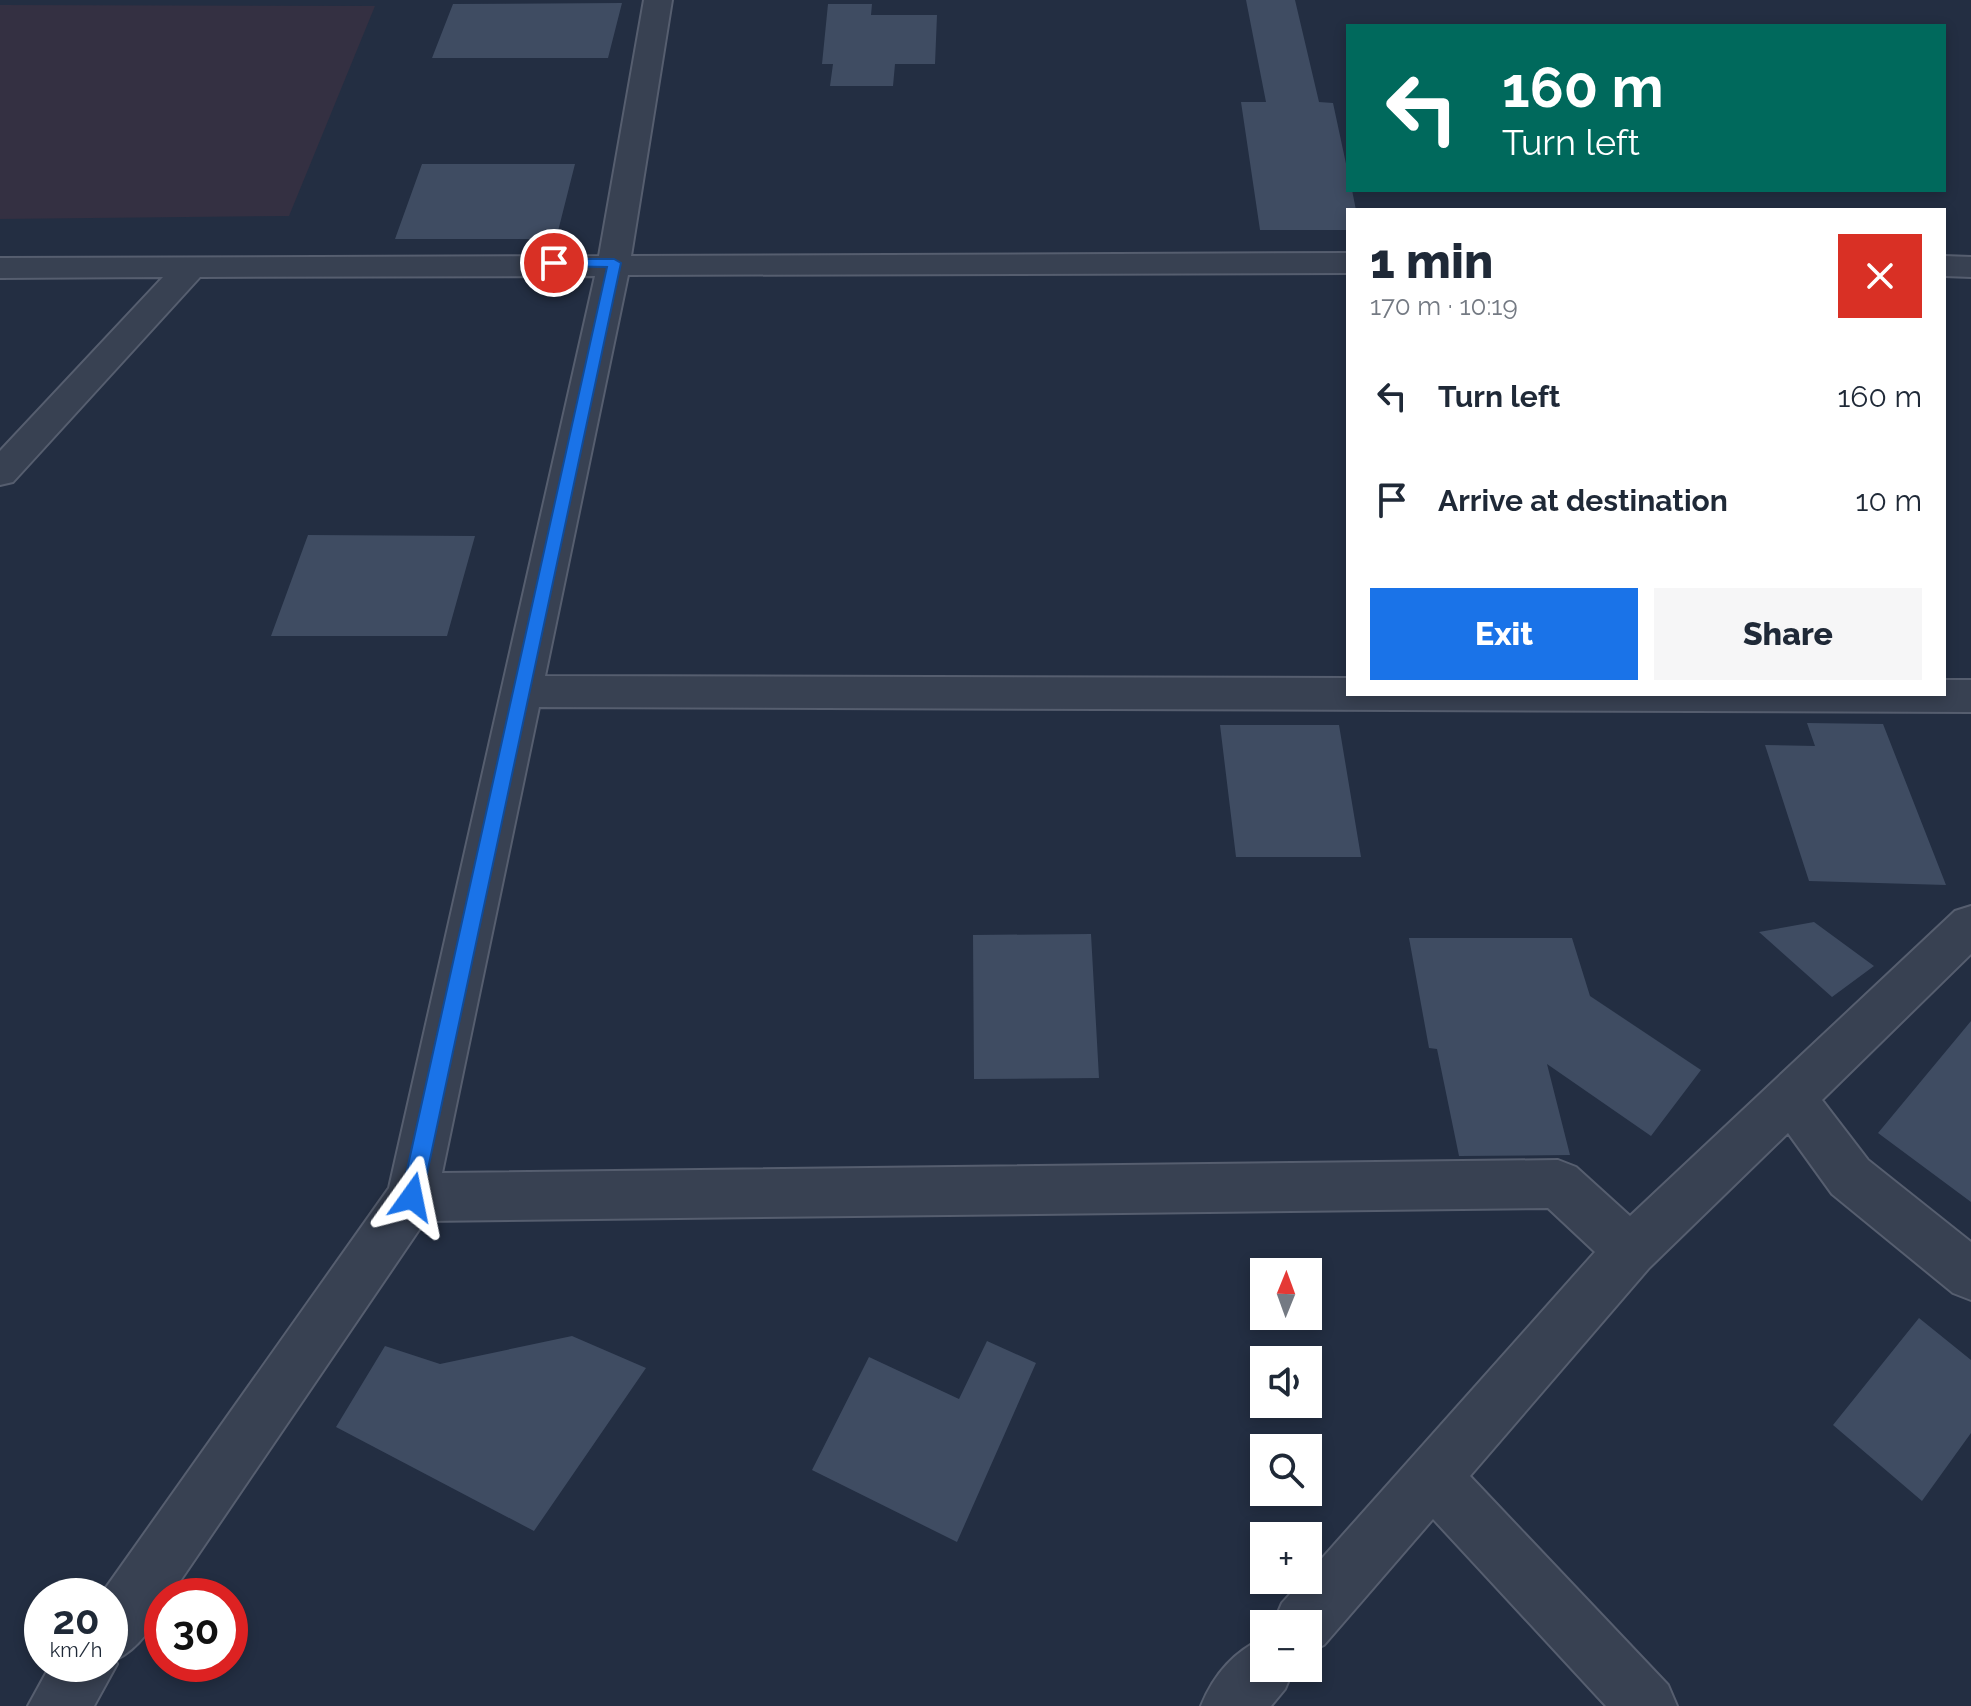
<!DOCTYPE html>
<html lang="en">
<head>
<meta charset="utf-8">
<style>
	:root { --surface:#fff; --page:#f6f6f7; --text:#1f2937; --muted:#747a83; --accent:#1a73e8 }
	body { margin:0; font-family:Raleway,sans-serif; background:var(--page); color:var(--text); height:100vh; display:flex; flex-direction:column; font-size:30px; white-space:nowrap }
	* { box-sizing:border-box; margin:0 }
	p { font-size:26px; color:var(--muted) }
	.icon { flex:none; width:44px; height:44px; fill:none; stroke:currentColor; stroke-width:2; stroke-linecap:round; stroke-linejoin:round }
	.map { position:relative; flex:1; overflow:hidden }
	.side { position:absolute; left:1346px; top:208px; width:600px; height:488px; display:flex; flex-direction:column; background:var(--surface); border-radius:0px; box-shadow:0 4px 12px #0003 }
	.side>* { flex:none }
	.hud { position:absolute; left:1346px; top:24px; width:600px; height:168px; border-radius:0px; box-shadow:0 4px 12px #0003; background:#00695c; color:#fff; overflow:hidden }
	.needle { width:52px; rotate:1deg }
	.tools { position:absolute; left:1250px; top:1258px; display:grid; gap:16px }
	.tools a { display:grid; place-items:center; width:72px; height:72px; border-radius:0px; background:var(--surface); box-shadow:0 4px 12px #0003; font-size:40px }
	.speed { position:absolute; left:24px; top:1578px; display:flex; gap:16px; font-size:40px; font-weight:700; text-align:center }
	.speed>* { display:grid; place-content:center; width:104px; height:104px; border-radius:50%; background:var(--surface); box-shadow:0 4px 12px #0003; line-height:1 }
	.speed small { font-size:20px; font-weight:400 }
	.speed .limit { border:12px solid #d22; background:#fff; color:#111 }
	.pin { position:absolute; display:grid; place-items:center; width:68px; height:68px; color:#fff; margin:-34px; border:4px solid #fff; border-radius:50%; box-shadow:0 2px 8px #0007 }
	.me { position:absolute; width:88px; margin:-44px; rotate:12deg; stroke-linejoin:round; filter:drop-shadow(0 0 6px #0008) }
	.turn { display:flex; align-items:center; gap:28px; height:168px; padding:0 24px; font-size:36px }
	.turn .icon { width:104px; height:104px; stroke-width:2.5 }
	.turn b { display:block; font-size:56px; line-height:68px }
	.round { display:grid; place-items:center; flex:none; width:84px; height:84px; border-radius:0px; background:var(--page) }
	.overview { display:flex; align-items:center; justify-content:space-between; height:136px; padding:0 24px }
	h1 { font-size:48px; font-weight:800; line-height:60px }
	.action { display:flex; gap:16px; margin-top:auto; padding:16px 24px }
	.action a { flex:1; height:92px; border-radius:0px; background:var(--accent); color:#fff; font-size:32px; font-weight:800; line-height:92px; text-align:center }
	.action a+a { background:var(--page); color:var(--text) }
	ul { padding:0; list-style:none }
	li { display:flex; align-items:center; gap:24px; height:104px; padding:0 24px }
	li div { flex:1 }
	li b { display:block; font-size:30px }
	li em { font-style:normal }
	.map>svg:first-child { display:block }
</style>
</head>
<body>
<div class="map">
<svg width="1971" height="1706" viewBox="0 0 1971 1706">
	<rect width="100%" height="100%" fill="#232e42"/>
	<path fill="#343042" d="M0 5 375 6 289 216 0 219Z"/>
	<path fill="#3f4c62" d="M1246 0H1295L1319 102 1333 103 1348 173V190H1352L1356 210H1348V230H1260L1241 102H1266Z
		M622 3 608 58H432L453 4Z
		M828 4H872L871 15H937L935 64H895L893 86H830L833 64H822Z
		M422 164H575L556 239H395Z
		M308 535 475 536 447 636H271Z
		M1807 723 1883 724 1946 885 1809 881 1765 745 1815 746Z
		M1220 725H1339L1361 857H1236Z
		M1814 922 1874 966 1832 997 1759 932Z
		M1091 934 1099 1078 974 1079 973 935Z
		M1409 938H1572L1590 996 1701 1070 1651 1136 1547 1064 1570 1155 1459 1156 1437 1049 1429 1048Z
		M1971 1021V1202L1878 1133Z
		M1919 1318 1971 1360V1433L1922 1501 1833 1425Z
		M572 1336 646 1368 534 1531 336 1427 385 1346 440 1364Z
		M987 1341 1036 1363 957 1542 812 1470 869 1357 959 1399Z"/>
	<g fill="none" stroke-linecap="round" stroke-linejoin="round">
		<defs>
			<path id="minor" d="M644 0H672L631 256 1348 253V273L628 275 545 676 1348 678V694H1944V680H1971V712L539 707 442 1173 1558 1160 1576 1167 1630 1216 1955 911 1971 906V954L1822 1100 1868 1160 1971 1242V1300L1953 1293 1832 1194 1788 1133 1649 1268 1470 1476 1668 1685 1677 1706H1606L1433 1519 1324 1645 1308 1652V1624H1273L1282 1603 1303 1580H1308V1574L1595 1252 1548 1208 425 1221 170 1596H162C162 1620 136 1651 115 1660L117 1664 94 1706H28L51 1664H110V1596H100L389 1188 595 276 200 277 13 482 0 485V451L163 277 0 278V258L599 256Z
				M1944 256 1971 257V277L1944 276Z
				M1264 1638V1668H1294L1285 1689 1271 1706H1201C1213 1676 1234 1651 1264 1638Z"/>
		</defs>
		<use href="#minor" stroke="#565e6f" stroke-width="4"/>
		<use href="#minor" fill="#384152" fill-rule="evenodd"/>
	</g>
	<path fill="#1a73e8" stroke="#114b97" stroke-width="2" d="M554 259H614L621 263 422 1197 419 1204 412 1207 404 1204 401 1197 607 267 549 266 547 263Z"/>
</svg>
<div class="tools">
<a><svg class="needle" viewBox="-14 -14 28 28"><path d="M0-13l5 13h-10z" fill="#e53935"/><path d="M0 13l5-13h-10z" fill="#747a83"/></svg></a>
<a><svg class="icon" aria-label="sound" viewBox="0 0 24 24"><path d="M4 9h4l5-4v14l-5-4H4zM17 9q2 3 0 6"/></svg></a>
<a><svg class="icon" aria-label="search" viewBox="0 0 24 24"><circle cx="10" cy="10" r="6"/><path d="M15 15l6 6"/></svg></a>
<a>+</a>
<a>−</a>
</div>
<div class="speed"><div>20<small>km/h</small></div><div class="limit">30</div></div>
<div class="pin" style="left:554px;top:263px;background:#d93025"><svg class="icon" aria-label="arrive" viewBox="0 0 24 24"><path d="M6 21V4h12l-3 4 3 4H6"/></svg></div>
<svg class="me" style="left:412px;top:1197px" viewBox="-20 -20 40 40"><path d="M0-17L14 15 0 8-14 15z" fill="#1a73e8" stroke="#fff" stroke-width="4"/></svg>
<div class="hud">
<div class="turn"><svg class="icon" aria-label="left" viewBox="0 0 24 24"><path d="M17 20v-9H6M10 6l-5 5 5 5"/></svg><div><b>160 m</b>Turn left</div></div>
</div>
<section class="side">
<div class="overview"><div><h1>1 min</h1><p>170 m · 10:19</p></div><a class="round" style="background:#d93025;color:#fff"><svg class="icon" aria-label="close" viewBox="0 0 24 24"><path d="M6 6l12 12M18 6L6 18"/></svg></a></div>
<ul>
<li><svg class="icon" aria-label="left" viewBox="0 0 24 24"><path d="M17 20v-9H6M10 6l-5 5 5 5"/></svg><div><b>Turn left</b></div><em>160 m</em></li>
<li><svg class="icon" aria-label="arrive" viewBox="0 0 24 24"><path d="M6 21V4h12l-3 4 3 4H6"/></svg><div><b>Arrive at destination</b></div><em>10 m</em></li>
</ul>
<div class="action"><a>Exit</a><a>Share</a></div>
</section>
</div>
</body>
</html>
